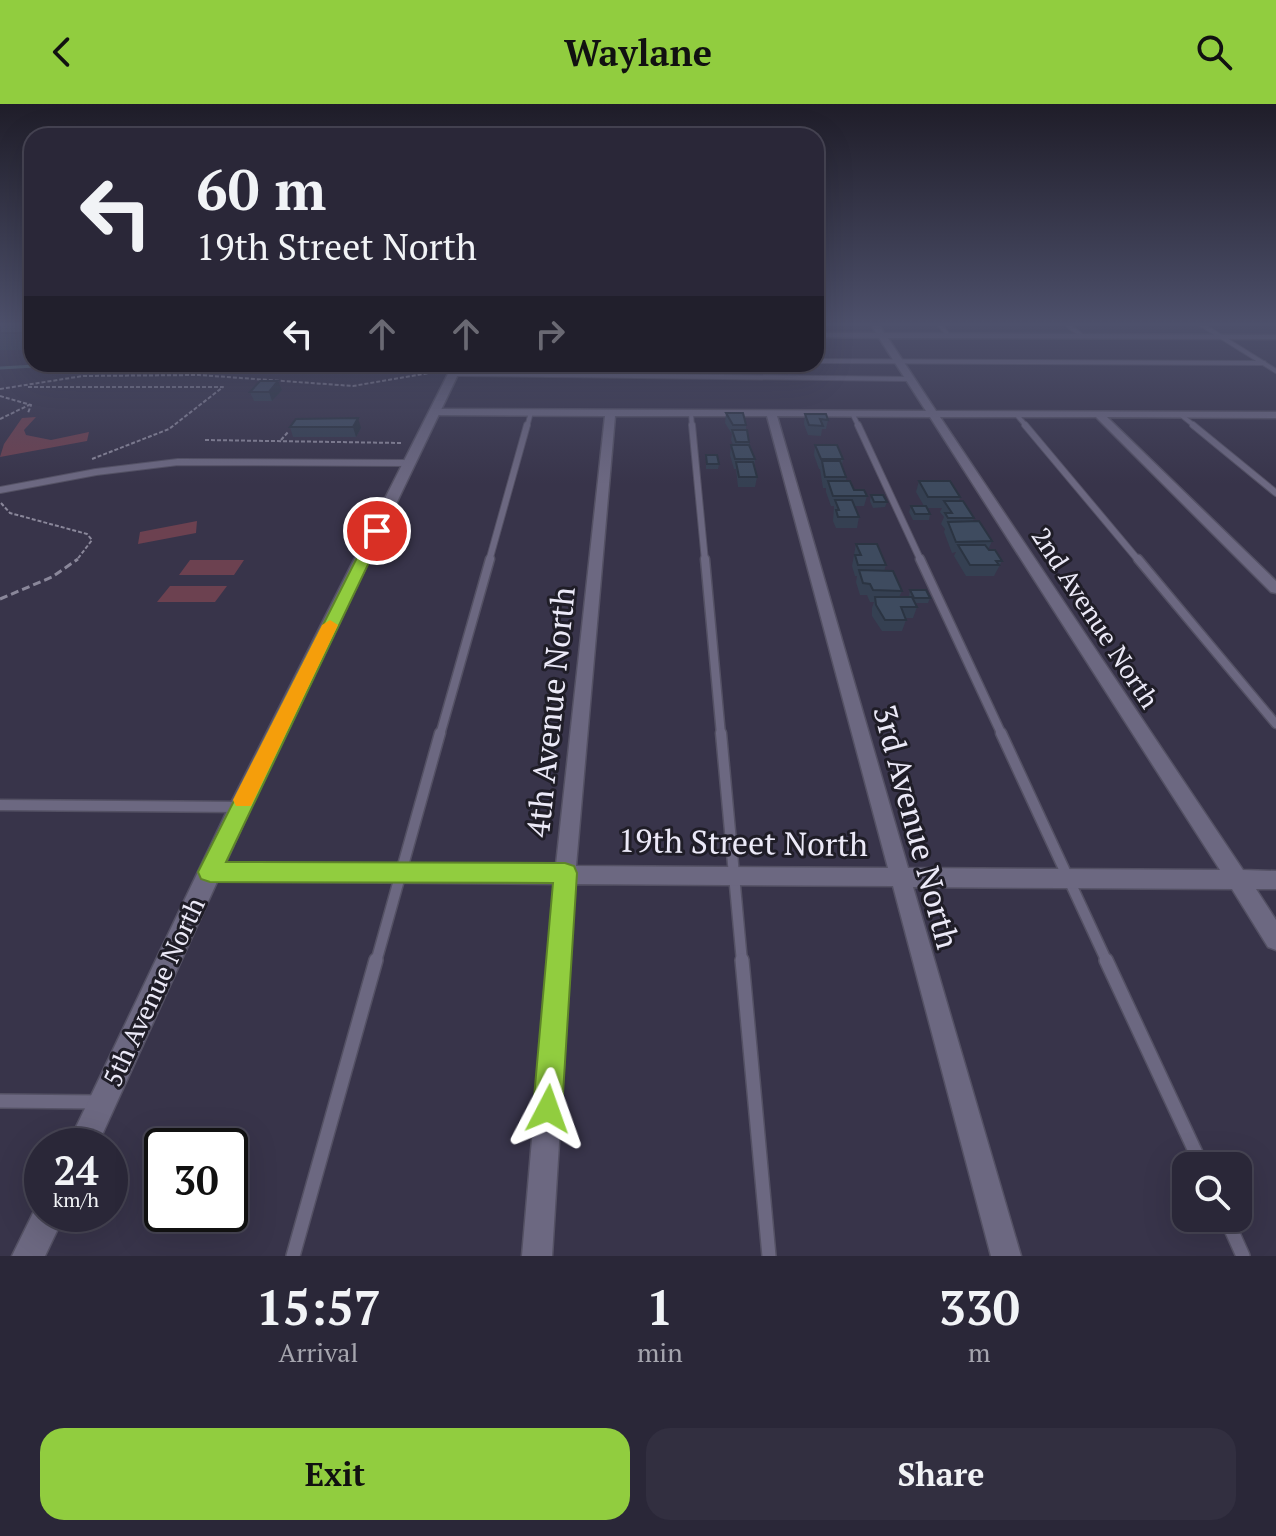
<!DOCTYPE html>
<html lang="en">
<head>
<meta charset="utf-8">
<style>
	:root { --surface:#2a2738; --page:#322f40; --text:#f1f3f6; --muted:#a5a5ae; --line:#464453; --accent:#91cd3f }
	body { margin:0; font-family:"PT Serif",serif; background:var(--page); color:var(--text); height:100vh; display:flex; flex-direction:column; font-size:30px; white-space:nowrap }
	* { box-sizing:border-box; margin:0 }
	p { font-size:26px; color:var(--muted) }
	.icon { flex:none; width:44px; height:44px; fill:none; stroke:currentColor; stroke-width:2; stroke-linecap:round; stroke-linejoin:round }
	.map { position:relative; height:1152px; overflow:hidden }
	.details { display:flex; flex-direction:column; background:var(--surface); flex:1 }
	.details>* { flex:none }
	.top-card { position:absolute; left:24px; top:24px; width:800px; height:244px; border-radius:24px; box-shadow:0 8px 32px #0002,0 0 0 2px var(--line); background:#2a2738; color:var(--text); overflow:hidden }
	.fabs { position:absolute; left:1172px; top:1048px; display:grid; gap:16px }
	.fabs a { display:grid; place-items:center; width:80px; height:80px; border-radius:16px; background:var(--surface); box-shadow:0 8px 32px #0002,0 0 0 2px var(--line); font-size:40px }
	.speed { position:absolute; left:24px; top:1024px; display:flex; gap:16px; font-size:40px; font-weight:700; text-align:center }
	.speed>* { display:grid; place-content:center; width:104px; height:104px; border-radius:50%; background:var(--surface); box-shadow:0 8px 32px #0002,0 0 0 2px var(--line); line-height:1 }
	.speed small { font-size:20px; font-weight:400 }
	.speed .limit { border:4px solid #111; border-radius:12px; background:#fff; color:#111 }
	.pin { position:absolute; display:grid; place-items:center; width:68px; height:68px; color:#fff; margin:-34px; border:4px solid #fff; border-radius:50%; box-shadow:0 2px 8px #0007 }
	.me { position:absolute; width:88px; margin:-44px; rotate:4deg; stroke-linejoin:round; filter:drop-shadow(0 0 6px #0008) }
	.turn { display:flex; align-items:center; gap:28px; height:168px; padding:0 40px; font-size:36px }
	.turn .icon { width:104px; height:104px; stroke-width:2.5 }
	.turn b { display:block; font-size:56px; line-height:68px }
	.lanes { display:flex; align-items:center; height:76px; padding:0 40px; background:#0003; justify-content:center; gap:40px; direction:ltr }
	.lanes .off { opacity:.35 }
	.eta { display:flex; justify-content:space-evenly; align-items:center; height:136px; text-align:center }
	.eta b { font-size:48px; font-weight:600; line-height:56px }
	.action { display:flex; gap:16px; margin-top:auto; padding:16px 40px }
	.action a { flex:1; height:92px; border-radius:24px; background:var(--accent); color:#111; font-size:32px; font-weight:600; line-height:92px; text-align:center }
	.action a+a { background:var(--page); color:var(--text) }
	header { display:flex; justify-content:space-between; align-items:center; height:104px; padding:0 40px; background:var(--accent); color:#111; font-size:36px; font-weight:600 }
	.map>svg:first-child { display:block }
</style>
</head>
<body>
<header><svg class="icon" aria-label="back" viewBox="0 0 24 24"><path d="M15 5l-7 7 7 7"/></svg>Waylane<svg class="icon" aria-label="search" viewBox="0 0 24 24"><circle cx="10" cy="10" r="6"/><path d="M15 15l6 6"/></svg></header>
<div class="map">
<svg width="1276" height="1152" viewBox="0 0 1276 1152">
	<rect width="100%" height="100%" fill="#38344a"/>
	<path fill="#6c4150" d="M36 313 24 326 26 331 51 336 89 328 87 337 0 353 4 340 22 314Z
		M197 417 196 429 138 440 140 428Z
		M190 456H244L234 471H179Z
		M170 482H227L215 498H157Z"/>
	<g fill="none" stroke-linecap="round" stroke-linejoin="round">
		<path stroke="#4e626e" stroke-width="3" d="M336 260H437
			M0 264 71 260
			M261 266 267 260"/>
		<defs>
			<path id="service-far4" d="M938 219 949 232
				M1065 219 1082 232
				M1199 219 1276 267
				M816 257 1264 259
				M453 270 911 275
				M691 309 692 323
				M852 309 859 323
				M1016 310 1027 323
				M1181 311 1196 323
				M527 323 531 308"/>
			<path id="service-far3" d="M692 321 705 457
				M858 321 921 457
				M1025 321 1139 457
				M1193 321 1276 389
				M0 386 96 368 178 358 409 359
				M489 457 527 321"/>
			<path id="service-far2" d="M705 455 721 631
				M920 455 1002 631
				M1138 455 1276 620
				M440 631 490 455"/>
			<path id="service-far1" d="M721 629 742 858
				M1001 629 1107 858
				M0 701 240 703
				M376 858 440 629"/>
			<path id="service" d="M742 856 769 1152
				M1106 856 1202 1062
				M0 997 99 998
				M1226 1114 1243 1152
				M293 1152 376 856"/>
			<path id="minor" d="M870 219H878L884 229 1276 231V235L888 234 936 307 1276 308V314L1107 313 1276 477V489L1271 488 1096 313H940L1243 766 1276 767V785H1256L1276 816V846L1268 843 1232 785 913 783 1021 1152H991L893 782 575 780 552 1152H522L554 780 210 777 203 774 200 768 203 762 210 759 556 761 605 312 435 311 430 308 435 305 926 307 879 234 816 233V229H876ZM615 312H767L888 764 576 762ZM777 312 930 313 1220 766 908 764Z"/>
			<path id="tertiary" d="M453 260H463L251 703 97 1042H67L229 703Z
				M42 1097V1110H65L45 1152H12L38 1099Z"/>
		</defs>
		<use href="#service-far4" stroke="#545164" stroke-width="6"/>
		<use href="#service-far3" stroke="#545164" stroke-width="8"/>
		<use href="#service-far2" stroke="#545164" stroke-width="11"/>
		<use href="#service-far1" stroke="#545164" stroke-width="13"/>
		<use href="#service" stroke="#545164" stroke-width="16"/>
		<use href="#minor" stroke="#545164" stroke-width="3"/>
		<use href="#tertiary" stroke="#545164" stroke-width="3"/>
		<path stroke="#8a879a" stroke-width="2" stroke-dasharray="4 2" stroke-linecap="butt" d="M28 283H223L169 325 92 355
			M0 285 83 272 199 271 353 282 441 267
			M0 292 31 301 28 309
			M0 315 29 301
			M205 336 401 339
			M281 336 288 328
			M1 399 10 409 87 430 92 436 76 457"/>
		<path stroke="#8a879a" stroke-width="3" stroke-dasharray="8 4" stroke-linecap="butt" d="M0 495 52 473 78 455"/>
		<use href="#service-far4" stroke="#6c6881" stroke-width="4"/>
		<use href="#service-far3" stroke="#6c6881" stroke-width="6"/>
		<use href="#service-far2" stroke="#6c6881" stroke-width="8"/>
		<use href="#service-far1" stroke="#6c6881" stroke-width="10"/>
		<use href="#service" stroke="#6c6881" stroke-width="13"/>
		<use href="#minor" fill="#6c6881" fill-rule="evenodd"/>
		<use href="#tertiary" fill="#6c6881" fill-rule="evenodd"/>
	</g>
	<path fill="#354052" d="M0 219H32V246H0Z
		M282 286 272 297H254L250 288Z
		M726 309 746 321V326L749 338V341L755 355 754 364 757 373 755 383H738L736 365H734L730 351 731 341H733L731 336 732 330 725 319Z
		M805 310 828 316 826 325H822L821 332 808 331 804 320Z
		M296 315 361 324 356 333H293L290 323Z
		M815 341 843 355 842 361 846 373V377L854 386 867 392 864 402H855L859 413 857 424H836L833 417 834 402H831L826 388V384H823L820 365H819L814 351Z
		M706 351 719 360 718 365H706Z
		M919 377 960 393 959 397 974 414 973 417 992 437 988 446 1002 457 994 472H966L954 452 956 448 952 449 944 428 945 425 941 420 944 413 940 408 942 404H927L930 410 929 416H913L909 408 911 402H924L916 388Z
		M871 391 887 398 885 403 873 404 870 397Z
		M856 440 886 461 884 467 902 487 899 493H909L910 486 930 494 928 499H915L917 503 913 514H905L906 516 902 527H882L872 512V504L874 498H870L867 491H860L856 478 857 472H855L852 462Z"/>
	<path fill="#2b3442" d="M278 277 282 286 272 297 269 288Z
		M358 314 361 324 356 333 353 323Z"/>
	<path fill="#3e4b5f" stroke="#2b3442" stroke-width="2" d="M0 219H32V229H0Z
		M260 277H278L269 288H250Z
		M726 309H743L746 321H733Z
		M805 310H826L828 316 820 315 823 322 809 321Z
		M358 314 353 323H290L296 315Z
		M732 326H747L749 338H736Z
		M731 341H749L755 355H735Z
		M815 341H837L843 355H821Z
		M706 351H717L719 360H707Z
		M822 357H840L846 373H825Z
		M736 358H753L757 373H739Z
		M828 377H850L854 386H864L867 392H833Z
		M919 377H950L960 393H928Z
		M871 391H883L887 398H874Z
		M835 396H852L859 413H838L836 406H839Z
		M944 397H963L974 414H948L945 409H952Z
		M911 402H926L930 410H915Z
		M979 417 992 437 956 438 948 418Z
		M856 440H877L886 461H858L855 451H861Z
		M958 441H985L989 446H995L1002 457H996L999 461H970Z
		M859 466 893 467 902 487 873 486 870 480 863 479Z
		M910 486H926L930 494H914Z
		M875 493H912L917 503H901L906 516H885L876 501Z"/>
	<linearGradient id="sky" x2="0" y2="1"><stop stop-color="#1f1d29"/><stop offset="0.58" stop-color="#4d506b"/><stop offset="1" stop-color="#4d506b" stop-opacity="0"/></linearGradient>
	<rect width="1276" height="380" fill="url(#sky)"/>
	<path fill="#91cd3f" stroke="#5e8529" stroke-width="2" d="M372 424 384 427 226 758 565 759 574 762 577 769 562 1005 558 1015 548 1019 537 1015 533 1005 553 779 210 778 201 775 198 768Z"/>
	<path fill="#f59e0b" d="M330 516 338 521 251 702H236L233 696 236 690 322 521Z"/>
	<g text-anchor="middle" stroke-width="6" stroke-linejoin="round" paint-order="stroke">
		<g font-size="26" fill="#ebe9f7" stroke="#1f1d27">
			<text transform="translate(1095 514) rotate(57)" y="9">2nd Avenue North</text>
			<text transform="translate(154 888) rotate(-65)" y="9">5th Avenue North</text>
		</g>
		<g font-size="32" fill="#ebe9f7" stroke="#1f1d27">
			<text transform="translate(551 608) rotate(-84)" y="11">4th Avenue North</text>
			<text transform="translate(916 723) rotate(75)" y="11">3rd Avenue North</text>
			<text transform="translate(743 739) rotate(1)" y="11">19th Street North</text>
		</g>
	</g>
</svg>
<div class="fabs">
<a><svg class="icon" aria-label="search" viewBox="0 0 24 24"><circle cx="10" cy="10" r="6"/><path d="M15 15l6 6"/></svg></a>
</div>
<div class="speed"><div>24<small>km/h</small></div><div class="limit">30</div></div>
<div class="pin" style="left:377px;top:427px;background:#d93025"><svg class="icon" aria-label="arrive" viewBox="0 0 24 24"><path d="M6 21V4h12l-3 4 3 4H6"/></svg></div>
<svg class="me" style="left:548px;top:1005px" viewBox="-20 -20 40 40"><path d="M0-17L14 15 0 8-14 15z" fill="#91cd3f" stroke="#fff" stroke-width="4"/></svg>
<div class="top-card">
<div class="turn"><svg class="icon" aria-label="left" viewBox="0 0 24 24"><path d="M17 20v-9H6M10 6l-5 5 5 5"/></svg><div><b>60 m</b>19th Street North</div></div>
<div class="lanes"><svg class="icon" aria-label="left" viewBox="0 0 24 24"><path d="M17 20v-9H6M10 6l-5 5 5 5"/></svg><svg class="icon off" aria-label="ahead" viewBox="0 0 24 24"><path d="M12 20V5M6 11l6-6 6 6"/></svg><svg class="icon off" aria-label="ahead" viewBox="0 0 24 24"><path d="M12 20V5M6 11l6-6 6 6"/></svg><svg class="icon off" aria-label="right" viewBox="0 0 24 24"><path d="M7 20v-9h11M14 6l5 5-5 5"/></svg></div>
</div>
</div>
<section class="details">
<div class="eta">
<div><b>15:57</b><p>Arrival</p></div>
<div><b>1</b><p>min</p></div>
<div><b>330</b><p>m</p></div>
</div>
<div class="action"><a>Exit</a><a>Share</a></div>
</section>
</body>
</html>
